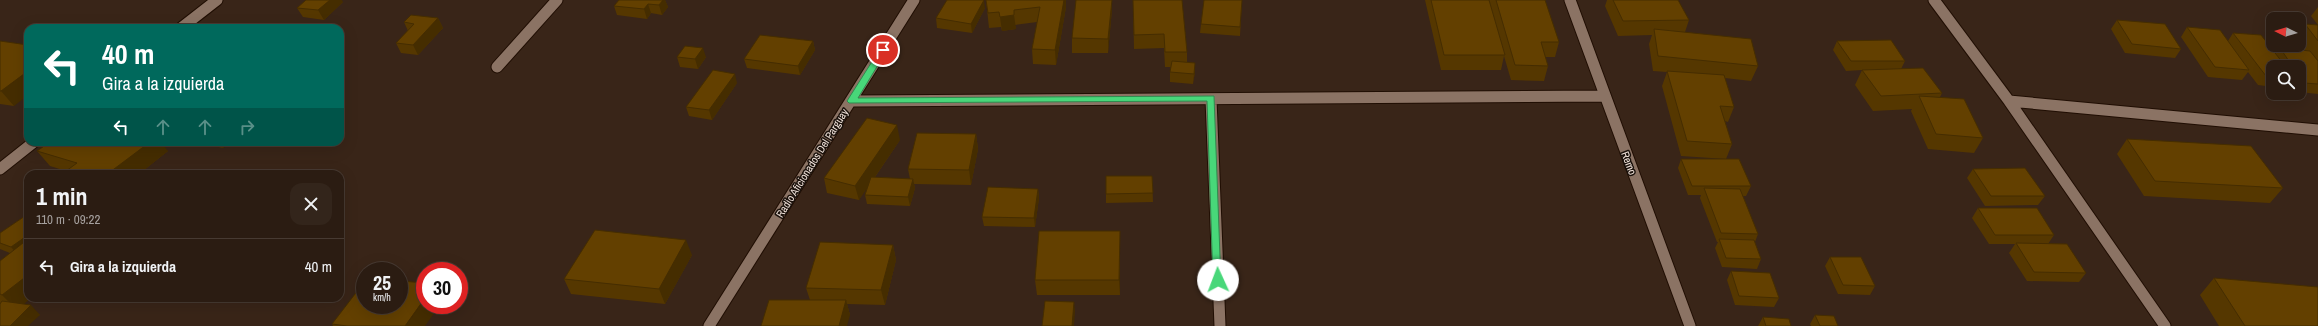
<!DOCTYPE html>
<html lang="es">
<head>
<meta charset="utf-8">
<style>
	:root { --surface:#2b1c12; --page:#33251b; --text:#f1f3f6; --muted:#a6a19f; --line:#473a32 }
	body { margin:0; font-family:"Archivo Narrow",sans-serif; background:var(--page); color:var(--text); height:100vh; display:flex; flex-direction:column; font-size:15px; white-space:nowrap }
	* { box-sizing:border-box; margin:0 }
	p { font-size:13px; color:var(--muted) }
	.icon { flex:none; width:22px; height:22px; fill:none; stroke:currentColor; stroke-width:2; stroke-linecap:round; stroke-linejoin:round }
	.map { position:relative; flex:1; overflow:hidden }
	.drawer { position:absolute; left:24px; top:170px; width:320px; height:132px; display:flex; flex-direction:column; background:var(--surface); border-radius:12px; box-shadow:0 4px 16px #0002,0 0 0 1px var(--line) }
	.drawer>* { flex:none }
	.hud { position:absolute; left:24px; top:24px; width:320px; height:122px; border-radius:12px; box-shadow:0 4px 16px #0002,0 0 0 1px var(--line); background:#00695c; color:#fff; overflow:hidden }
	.needle { width:26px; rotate:275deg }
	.controls { position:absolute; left:2266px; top:12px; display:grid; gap:8px }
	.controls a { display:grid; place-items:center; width:40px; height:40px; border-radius:8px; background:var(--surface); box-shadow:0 4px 16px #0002,0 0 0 1px var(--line); font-size:20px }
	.speed { position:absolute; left:356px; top:262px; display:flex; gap:8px; font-size:20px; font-weight:700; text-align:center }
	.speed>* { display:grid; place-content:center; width:52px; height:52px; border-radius:50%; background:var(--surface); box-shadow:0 4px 16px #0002,0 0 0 1px var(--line); line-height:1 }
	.speed small { font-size:10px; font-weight:400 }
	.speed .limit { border:6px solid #d22; background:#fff; color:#111 }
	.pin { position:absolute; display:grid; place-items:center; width:34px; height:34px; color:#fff; margin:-17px; border:2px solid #fff; border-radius:50%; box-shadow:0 1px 4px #0007 }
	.me { position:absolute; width:44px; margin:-22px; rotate:358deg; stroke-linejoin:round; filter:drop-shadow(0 0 3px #0008) }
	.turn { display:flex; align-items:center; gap:14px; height:84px; padding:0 12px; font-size:18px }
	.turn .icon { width:52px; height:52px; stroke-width:2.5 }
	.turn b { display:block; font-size:28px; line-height:34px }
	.lanes { display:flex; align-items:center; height:38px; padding:0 12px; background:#0003; justify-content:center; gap:20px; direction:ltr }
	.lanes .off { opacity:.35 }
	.round { display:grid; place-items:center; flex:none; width:42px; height:42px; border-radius:12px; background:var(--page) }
	.overview { display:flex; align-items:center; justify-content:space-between; height:68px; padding:0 12px }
	h1 { font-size:24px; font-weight:800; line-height:30px }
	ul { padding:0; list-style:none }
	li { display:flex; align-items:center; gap:12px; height:56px; padding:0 12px; border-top:1px solid var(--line) }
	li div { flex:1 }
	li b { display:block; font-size:15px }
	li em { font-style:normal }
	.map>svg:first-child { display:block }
</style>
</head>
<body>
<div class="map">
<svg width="2318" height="326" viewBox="0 0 2318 326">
	<rect width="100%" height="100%" fill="#392518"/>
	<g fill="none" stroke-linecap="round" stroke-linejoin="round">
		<defs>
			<path id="minor" d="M1570 0 1690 326
				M1934 0 2009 101 2165 326
				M181 28 217 0
				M497 67 557 0
				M1211 99 1220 326
				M852 101 1604 96
				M2009 101 2318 130
				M0 169 34 142
				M709 326 914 0"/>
		</defs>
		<use href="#minor" stroke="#200e03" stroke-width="13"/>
		<use href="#minor" stroke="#8b7364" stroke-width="11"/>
	</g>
	<path fill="#553700" d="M619 0H665L668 7 662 15 651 13 647 19 617 15 614 6Z
		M986 0 1066 7 1056 65 1033 64 1032 49 1037 22 1015 25 1016 29 1002 31 1001 27 989 28Z
		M1133 0 1187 52V62L1195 63V72L1193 84 1170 82V72L1171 67H1165L1164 48 1134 49Z
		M1242 0 1240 36 1200 33 1201 24Z
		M1425 0H1545L1559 42 1555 57H1545L1548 66 1544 81 1511 80 1504 56 1501 70H1441Z
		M1607 0H1678L1689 20 1685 32 1758 66 1751 81 1725 78 1734 107 1728 122 1725 121 1732 144 1726 159 1681 156 1662 86 1667 72 1653 71 1649 44 1652 35 1618 36 1605 6Z
		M343 2 324 20 303 17 297 8Z
		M2318 7V25L2311 16Z
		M985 8 972 33 937 28 936 18Z
		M1112 9 1108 53H1072V38Z
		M438 18 443 28 418 55 401 53 396 43 408 31 404 22Z
		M2117 20 2181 49 2175 58 2125 53 2111 29Z
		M2305 24 2318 25V94L2299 92V67H2273V87L2258 85 2248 72 2242 80 2208 77 2181 37 2187 27 2228 41 2233 33 2275 54 2280 48 2302 50 2298 45H2299V32Z
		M0 41 14 106 0 104Z
		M813 41 815 50 800 75 747 68 744 59Z
		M1837 41 1905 61 1901 69 1942 93 1940 97 1983 138 1974 153 1928 149 1911 111 1912 109 1873 111 1855 85 1862 70 1846 71 1833 50Z
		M677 57H706L698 69 680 67Z
		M737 83 712 120 689 116 686 107Z
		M976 134 978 149 971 185 914 184 915 188 910 206 867 204 865 195 867 187 859 200 827 193 824 178 900 140 875 177 910 179 908 169Z
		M2127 139 2283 188 2270 203 2144 196 2117 154Z
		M201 142H230L223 148 201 143Z
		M37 151H168L139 174H62L66 171 50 166Z
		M1681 159 1751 186 1746 196H1743L1758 234 1755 242 1761 259 1757 269 1722 267 1715 248 1718 242H1717L1700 198 1701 195H1688L1678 168Z
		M1973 169 2045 196 2038 205 1985 206 1967 178Z
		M1152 176 1153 202 1106 203V194Z
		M1038 189 1039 198 1035 227 984 226 982 217Z
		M1978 208 2054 235 2048 244 2086 273 2079 282 2027 281 2009 253 2015 244H1989L1972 218Z
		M28 214 24 304 40 315 0 326V261L10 253 0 249V233Z
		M1120 231V295H1037L1035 280Z
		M893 245 896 260 885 305 847 304 850 315 810 300 806 288Z
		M692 255 665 304 571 294 564 279Z
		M1830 257 1875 286 1870 295 1838 294 1825 266Z
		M1731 271 1779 298 1774 307 1735 305 1727 280Z
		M2214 278 2318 326H2219L2200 295Z
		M1815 315 1838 326H1811L1810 324Z
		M1763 317 1791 326H1758Z
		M332 324 425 326H333Z"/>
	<path fill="#452d00" d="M330 0H342L343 2 324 20 318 10Z
		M663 0H665L668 7 662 15 659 5Z
		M984 0 985 8 972 33 971 24Z
		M1064 0H1066V7L1056 65 1055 50Z
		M1112 0V9L1108 53V39Z
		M648 4 651 13 647 19 644 9Z
		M1014 15 1016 29 1002 31 1000 17Z
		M438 18 443 28 418 55 413 45Z
		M813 41 815 50 800 75 798 66Z
		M703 48 706 57 698 69 695 59Z
		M1195 63V72L1193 84 1194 74Z
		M28 71V95L14 106 1 91Z
		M735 74 737 83 712 120 709 110Z
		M897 125 900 140 859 200 855 186Z
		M976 134 978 149 971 185 969 170Z
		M150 142H161L168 151 139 174H112L110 172Z
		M219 142H230L223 148Z
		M913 179 915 188 910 206 908 197Z
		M1038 189 1039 198 1035 227 1034 218Z
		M1120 231V295L1119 280Z
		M28 235V250L19 256 11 247Z
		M686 240 692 255 665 304 659 289Z
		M893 245 896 260 885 305 881 290Z
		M28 275V298H31L17 310 2 295Z
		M404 276 413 290 401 281Z
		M425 298V305H440L425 326H405Z
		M846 300 850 315 847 326H839Z
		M1074 302 1075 311 1074 326H1072Z
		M31 305 40 315 28 326H10Z"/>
	<path fill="#634000" stroke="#452d00" d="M306 0H330L318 10 297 8Z
		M619 0H663L659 5 648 4 644 9 614 6Z
		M947 0H984L971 24 936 18Z
		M986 0H1064L1055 50 1032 49 1040 7 1014 10V15L1000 17 999 12 988 13Z
		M1076 0H1112L1108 39 1072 38Z
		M1133 0H1182L1187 52H1165L1164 34 1134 35Z
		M1204 0H1242L1240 27 1201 24Z
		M1431 0H1489L1505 55H1444Z
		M1496 0H1545L1559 42H1541L1548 66 1515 65Z
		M1613 0H1678L1689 20 1623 21Z
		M411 15 438 18 413 45 396 43 414 24 404 22Z
		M2117 20 2165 24 2181 49 2132 44Z
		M2305 24 2318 25V41Z
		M2187 27 2220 30 2249 70 2215 67Z
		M1654 29 1751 39 1758 66 1658 56Z
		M2233 33 2261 35 2286 67H2273V77L2266 76Z
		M760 35 813 41 798 66 744 59Z
		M1891 40 1905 61H1851L1837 41Z
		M0 41 28 45V71L1 91H0Z
		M685 46 703 48 695 59 677 57Z
		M2280 48 2310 51 2318 61V84L2304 83 2299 75V67H2293Z
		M1172 61 1195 63 1194 74 1170 72Z
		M1923 68 1942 93 1881 96 1862 70Z
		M713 70 735 74 709 110 686 107Z
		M1667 71 1724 75 1734 107 1720 106 1732 144 1687 141Z
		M1919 96 1964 99 1983 138 1936 134Z
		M867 118 897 125 855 186 824 178Z
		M917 133 976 134 969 170 908 169Z
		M2127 139 2251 146 2283 188 2155 181Z
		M50 142H150L110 172 118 174H62L77 163 37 151Z
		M1681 159H1739L1751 186H1692Z
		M2025 168 2045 196H1991L1973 169Z
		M1106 176H1152L1153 193 1106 194Z
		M871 177 913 179 908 197 865 195Z
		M988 187 1038 189 1034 218 982 217Z
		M1704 188 1740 189 1758 234 1721 233Z
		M1978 208H2037L2054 235H1995Z
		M28 214V235L11 247 0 243V233Z
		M595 230 686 240 659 289 564 279Z
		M1039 231H1120L1119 280H1035Z
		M28 239V275L2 295 0 294V261Z
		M1719 239 1754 240 1761 259 1726 258Z
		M820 242 893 245 881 290 806 288Z
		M2016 243 2067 244 2086 273 2034 272Z
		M1830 257H1861L1875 286 1843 285Z
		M1731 271 1770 273 1779 298 1739 296Z
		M399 275 404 276 401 281 425 283V298L405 326H347L332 324 365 281V305H399Z
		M2214 278 2318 287V326H2245Z
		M769 300H846L839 326H761Z
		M2 301 31 305 10 326H0V304Z
		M1045 301 1074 302 1072 326H1042Z
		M1815 315 1834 316 1838 326H1820Z
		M1763 317 1789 319 1791 326H1766Z"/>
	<path fill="#48d779" stroke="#2f8c4f" d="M883 48 887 50 858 98 1214 96 1221 283 1218 284 1213 280 1207 101 849 103 847 101 880 49Z"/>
	<g text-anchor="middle" stroke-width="3" stroke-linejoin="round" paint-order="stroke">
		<g font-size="11" fill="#f0e2da" stroke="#1a110b">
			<text transform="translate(812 163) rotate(-58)" y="4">Radio Aficionados Del Parguay</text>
			<text transform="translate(1629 163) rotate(69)" y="4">Remo</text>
		</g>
	</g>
</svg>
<div class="controls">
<a><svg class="needle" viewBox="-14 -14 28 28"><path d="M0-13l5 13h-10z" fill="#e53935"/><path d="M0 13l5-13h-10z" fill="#a6a19f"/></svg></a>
<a><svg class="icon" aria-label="search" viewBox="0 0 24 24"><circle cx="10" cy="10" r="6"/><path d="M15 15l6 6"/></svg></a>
</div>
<div class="speed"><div>25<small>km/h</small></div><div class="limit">30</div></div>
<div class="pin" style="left:883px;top:50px;background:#d93025"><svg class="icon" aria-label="arrive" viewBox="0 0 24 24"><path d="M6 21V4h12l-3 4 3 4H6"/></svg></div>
<svg class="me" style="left:1218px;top:280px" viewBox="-20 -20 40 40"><circle r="19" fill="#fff"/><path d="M0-13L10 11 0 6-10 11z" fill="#48d779"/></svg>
<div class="hud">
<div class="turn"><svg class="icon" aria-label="left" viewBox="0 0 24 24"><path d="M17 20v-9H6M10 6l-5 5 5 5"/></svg><div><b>40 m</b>Gira a la izquierda</div></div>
<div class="lanes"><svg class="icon" aria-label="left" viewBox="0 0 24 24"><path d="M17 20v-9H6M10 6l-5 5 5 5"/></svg><svg class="icon off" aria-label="ahead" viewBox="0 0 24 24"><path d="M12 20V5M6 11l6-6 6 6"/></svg><svg class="icon off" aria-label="ahead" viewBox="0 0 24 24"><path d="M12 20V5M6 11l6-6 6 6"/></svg><svg class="icon off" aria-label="right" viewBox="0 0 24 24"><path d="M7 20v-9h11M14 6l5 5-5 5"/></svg></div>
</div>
<section class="drawer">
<div class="overview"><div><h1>1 min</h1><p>110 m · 09:22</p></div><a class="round"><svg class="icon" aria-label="close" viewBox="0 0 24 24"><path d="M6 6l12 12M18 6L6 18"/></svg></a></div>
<ul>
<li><svg class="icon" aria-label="left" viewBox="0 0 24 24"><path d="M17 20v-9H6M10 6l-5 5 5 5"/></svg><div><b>Gira a la izquierda</b></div><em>40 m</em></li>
</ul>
</section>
</div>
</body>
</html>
